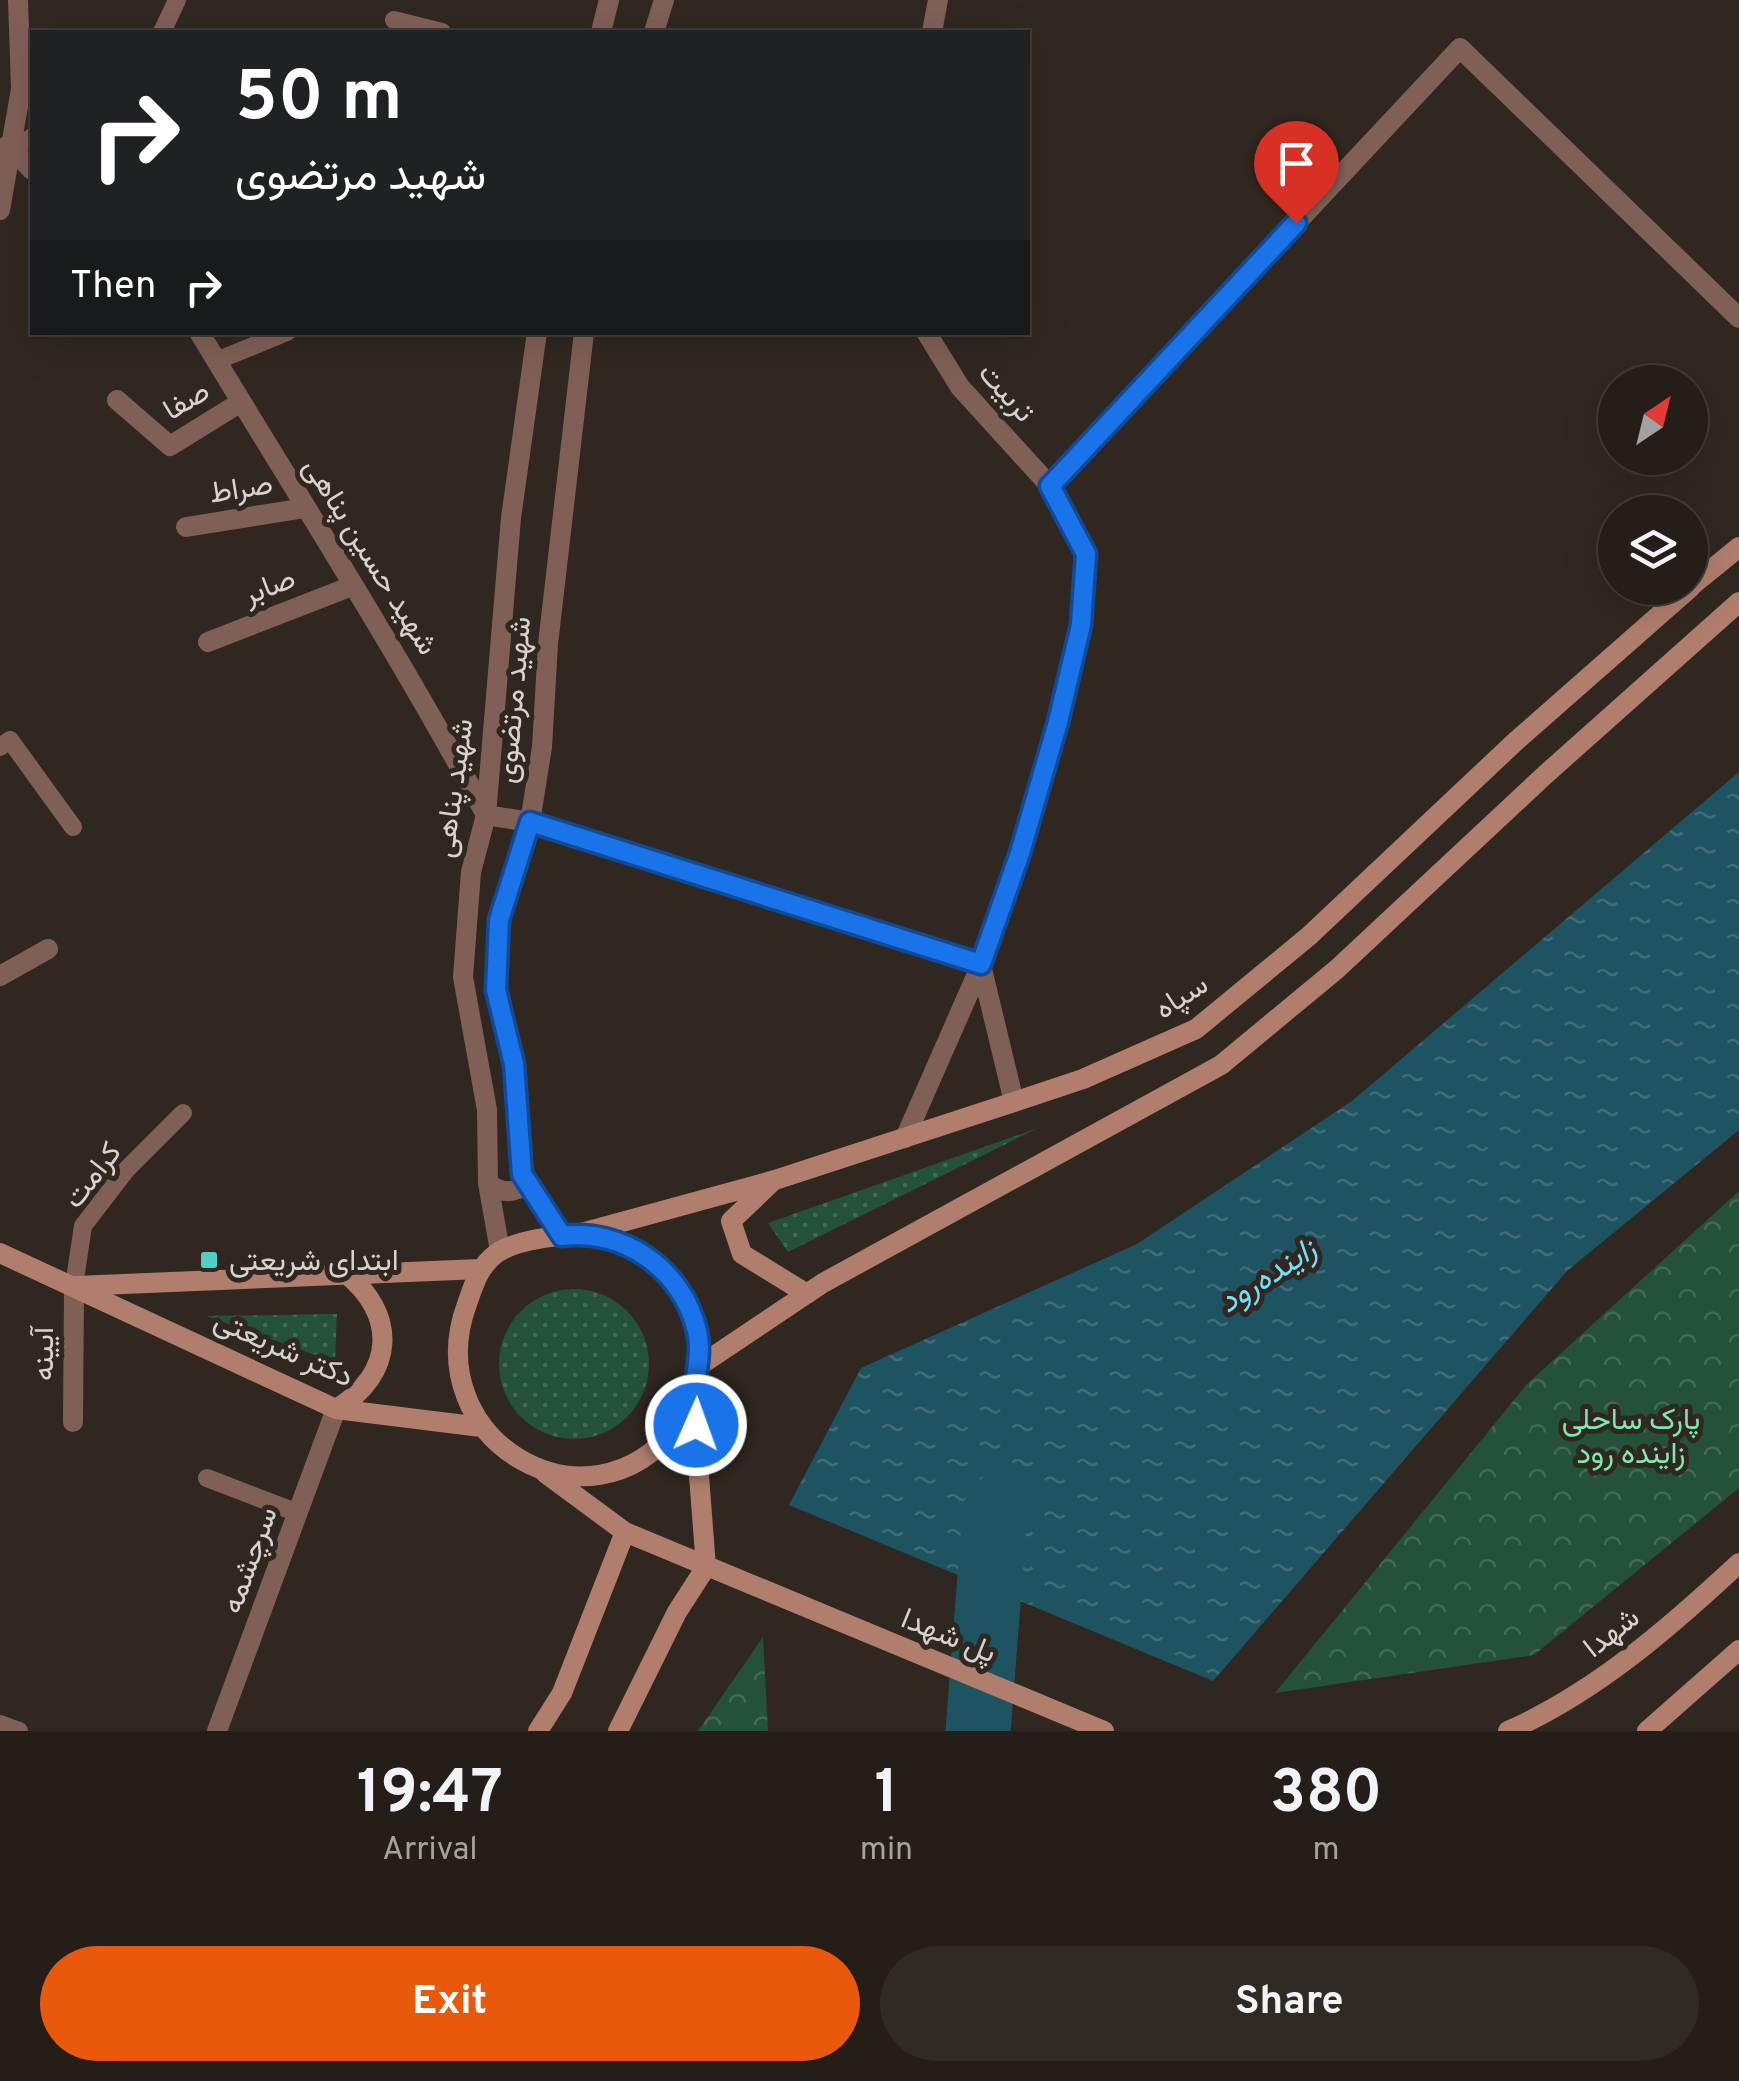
<!DOCTYPE html>
<html lang="en">
<head>
<meta charset="utf-8">
<style>
	:root { --surface:#241d18; --page:#302a25; --text:#f1f3f6; --muted:#a3a2a2; --line:#413b37; --accent:#ea580c }
	body { margin:0; font-family:Overpass,Vazirmatn,sans-serif; background:var(--page); color:var(--text); height:100vh; display:flex; flex-direction:column; font-size:38px; white-space:nowrap }
	* { box-sizing:border-box; margin:0 }
	p { font-size:32px; color:var(--muted) }
	.icon { flex:none; width:55px; height:55px; fill:none; stroke:currentColor; stroke-width:2; stroke-linecap:round; stroke-linejoin:round }
	.map { position:relative; height:1731px; overflow:hidden }
	.side { display:flex; flex-direction:column; background:var(--surface); flex:1 }
	.side>* { flex:none }
	.guide { position:absolute; left:30px; top:30px; width:1000px; height:305px; border-radius:0px; box-shadow:0 10px 40px #0002,0 0 0 2px var(--line); background:#202124; color:#fff; overflow:hidden }
	.needle { width:65px; rotate:35deg }
	.buttons { position:absolute; left:1598px; top:365px; display:grid; gap:20px }
	.buttons a { display:grid; place-items:center; width:110px; height:110px; border-radius:50%; background:var(--surface); box-shadow:0 10px 40px #0002,0 0 0 2px var(--line); font-size:50px }
	.pin { position:absolute; display:grid; place-items:center; width:85px; height:85px; color:#fff; margin:-102px -42px; border-radius:50% 50% 50% 0; rotate:-45deg; box-shadow:0 0 10px #0007 }
	.pin .icon { rotate:45deg }
	.me { position:absolute; width:110px; margin:-55px; rotate:2deg; stroke-linejoin:round; filter:drop-shadow(0 0 8px #0008) }
	.turn { display:flex; align-items:center; gap:35px; height:210px; padding:0 40px; font-size:45px }
	.turn .icon { width:130px; height:130px; stroke-width:2.5 }
	.turn b { display:block; font-size:70px; line-height:85px }
	.then { display:flex; align-items:center; height:95px; padding:0 40px; background:#0003; gap:20px; font-size:38px }
	.eta { display:flex; justify-content:space-evenly; align-items:center; height:170px; text-align:center }
	.eta b { font-size:60px; font-weight:700; line-height:70px }
	.cta { display:flex; gap:20px; margin-top:auto; padding:20px 40px }
	.cta a { flex:1; height:115px; border-radius:60px; background:var(--accent); color:#fff; font-size:40px; font-weight:700; line-height:115px; text-align:center }
	.cta a+a { background:var(--page); color:var(--text) }
	.map>svg:first-child { display:block }
</style>
</head>
<body>
<div class="map">
<svg width="1739" height="1731" viewBox="0 0 1739 1731">
	<defs>
		<pattern id="grass-dots" width="8" height="8" patternUnits="userSpaceOnUse" patternTransform="scale(2.5)"><rect width="8" height="8" fill="#235139"/><path d="M2 2h.1M6 6h.1" fill="none" stroke="#426955" stroke-width="1.8" stroke-linecap="round"/></pattern>
		<pattern id="forest-crowns" width="20" height="18" patternUnits="userSpaceOnUse" patternTransform="scale(2.5)"><rect width="20" height="18" fill="#235139"/><path d="M2 6a3 3 0 1 1 6 0M12 15a3 3 0 1 1 6 0" fill="none" stroke="#426955"/></pattern>
		<pattern id="water-ripples" width="26" height="14" patternUnits="userSpaceOnUse" patternTransform="scale(2.5)"><rect width="26" height="14" fill="#1e5462"/><path d="M2 4q2-2 4 0t4 0M15 11q2-2 4 0t4 0" fill="none" stroke="#3e6c77"/></pattern>
	</defs>
	<rect width="100%" height="100%" fill="#302720"/>
	<path fill="url(#grass-dots)" d="M1038 1128 788 1252 768 1223Z
		M499 1364a75 75 0 1 1 150 0a75 75 0 1 1-150 0Z
		M337 1314 335 1362 206 1316Z"/>
	<path fill="url(#forest-crowns)" d="M1739 1191V1488L1534 1655 1275 1693 1527 1384Z
		M763 1637 768 1731H698Z"/>
	<path fill="url(#water-ripples)" d="M1739 772V1130L1567 1271 1213 1681 789 1505 861 1368 1137 1244 1352 1101Z"/>
	<g fill="none" stroke-linecap="round" stroke-linejoin="round">
		<path stroke="#1e5462" stroke-width="65" d="M978 1731 995 1512 1003 1503"/>
		<path stroke="#806056" stroke-width="18" d="M394 20 442 32
			M162 32 177 0
			M12 150 32 137
			M216 361 287 332
			M0 747 10 740 73 827
			M530 822 981 965
			M74 1286 83 1226 126 1170 183 1113
			M207 1478 298 1513
			M0 1724 19 1731"/>
		<path stroke="#806056" stroke-width="20" d="M601 32 609 0
			M654 32 664 0
			M932 32 938 0
			M8 145 32 170
			M0 210 21 89 18 0
			M199 332C296 493 397 650 486 815L530 822
			M926 332 960 387 1050 486 1086 554 1081 625 1058 722 1010 886 981 965
			M117 400 170 446 241 402
			M1050 486 1460 48 1739 318
			M186 527 305 508
			M208 642 352 586
			M0 976 48 949
			M905 1138 981 965 1014 1102
			M488 1183C502 1194 514 1194 528 1183
			M561 1236 523 1174 514 1063 495 990 499 920 530 822 542 747 548 644 584 332
			M500 1251 488 1183 487 1110 463 977 471 872 486 815 511 518 537 332
			M73 1422 74 1286
			M217 1731 336 1409"/>
		<path stroke="#b17e6e" stroke-width="20" d="M1690 587 1739 547
			M773 1181 731 1221 742 1254 807 1294
			M578 1234 775 1180 1014 1102 1083 1079 1196 1029 1309 936 1516 741 1690 588
			M578 1234C600 1237 623 1240 643 1253 699 1289 719 1372 677 1426 588 1542 417 1439 467 1304 474 1284 479 1266 497 1253 518 1239 553 1237 578 1234Z
			M0 1253 336 1409 481 1427
			M76 1286 480 1269
			M699 1366 823 1283 1221 1065 1337 969 1546 774 1739 602
			M336 1409C395 1374 398 1314 344 1272
			M545 1473 625 1532 1104 1731
			M538 1731 562 1693 625 1532
			M618 1731 677 1612 706 1567 693 1398
			M1508 1731C1596 1692 1669 1628 1739 1563
			M1647 1731 1739 1650"/>
	</g>
	<g fill="none" stroke-linecap="round" stroke-linejoin="round">
		<defs>
			<path id="route" d="M696 1425C695 1415 692 1403 694 1393 696 1372 702 1352 697 1331 683 1270 624 1228 562 1236L522 1174 514 1064 496 990 499 920 530 822 981 964 1020 853 1058 722 1081 625 1086 554 1050 486 1296 223"/>
		</defs>
		<use href="#route" stroke="#114b97" stroke-width="25"/>
		<use href="#route" stroke="#1a73e8" stroke-width="18"/>
	</g>
	<rect fill="#54cdc8" stroke="#302720" stroke-width="4" x="199" y="1250" width="20" height="20" rx="5"/>
	<g text-anchor="middle" stroke-width="10" stroke-linejoin="round" paint-order="stroke">
		<g font-size="30" fill="#d9d3cf" stroke="#302720">
			<text transform="translate(1007 392) rotate(48)" y="10">تربیت</text>
			<text transform="translate(186 400) rotate(-31)" y="10">صفا</text>
			<text transform="translate(241 488) rotate(-9)" y="10">صراط</text>
			<text transform="translate(371 556) rotate(58)" y="10">شهید حسین پناهی</text>
			<text transform="translate(269 586) rotate(-21)" y="10">صابر</text>
			<text transform="translate(513 700) rotate(-85)" y="10">شهيد مرتضوی</text>
			<text transform="translate(453 788) rotate(-82)" y="10">شهید پناهی</text>
			<text transform="translate(1181 996) rotate(-33)" y="10">سپاه</text>
			<text transform="translate(92 1175) rotate(-52)" y="10">کرامت</text>
			<text transform="translate(284 1348) rotate(24)" y="10">دکتر شریعتی</text>
			<text transform="translate(43 1354) rotate(-90)" y="10">آیینه</text>
			<text transform="translate(249 1560) rotate(-70)" y="10">سرچشمه</text>
			<text transform="translate(1611 1632) rotate(-38)" y="10">شهدا</text>
			<text transform="translate(949 1635) rotate(22)" y="10">پل شهدا</text>
		</g>
		<g font-size="30" fill="#d9d3cf" stroke="#302720" text-anchor="start">
			<text x="229" y="1270">ابتدای شریعتی</text>
		</g>
		<g font-size="30" fill="#7de9af" stroke="#302720">
			<text x="1631" y="1429">پارک ساحلی<tspan x="1631" dy="34">زاینده رود</tspan></text>
		</g>
		<g font-size="32" font-style="italic" fill="#75defa" stroke="#302720">
			<text transform="translate(1267 1275) rotate(-33)" y="11">زاینده‌رود</text>
		</g>
	</g>
</svg>
<div class="buttons">
<a><svg class="needle" viewBox="-14 -14 28 28"><path d="M0-13l5 13h-10z" fill="#e53935"/><path d="M0 13l5-13h-10z" fill="#a3a2a2"/></svg></a>
<a><svg class="icon" aria-label="layers" viewBox="0 0 24 24"><path d="M12 4l9 5-9 5-9-5zM3 14l9 5 9-5"/></svg></a>
</div>
<div class="pin" style="left:1296px;top:223px;background:#d93025"><svg class="icon" aria-label="arrive" viewBox="0 0 24 24"><path d="M6 21V4h12l-3 4 3 4H6"/></svg></div>
<svg class="me" style="left:696px;top:1425px" viewBox="-20 -20 40 40"><circle r="17" fill="#1a73e8" stroke="#fff" stroke-width="3"/><path d="M0-11L8 9 0 5-8 9z" fill="#fff"/></svg>
<div class="guide">
<div class="turn"><svg class="icon" aria-label="right" viewBox="0 0 24 24"><path d="M7 20v-9h11M14 6l5 5-5 5"/></svg><div><b>50 m</b>شهيد مرتضوی</div></div>
<div class="then">Then<svg class="icon" aria-label="right" viewBox="0 0 24 24"><path d="M7 20v-9h11M14 6l5 5-5 5"/></svg></div>
</div>
</div>
<section class="side">
<div class="eta">
<div><b>19:47</b><p>Arrival</p></div>
<div><b>1</b><p>min</p></div>
<div><b>380</b><p>m</p></div>
</div>
<div class="cta"><a>Exit</a><a>Share</a></div>
</section>
</body>
</html>
